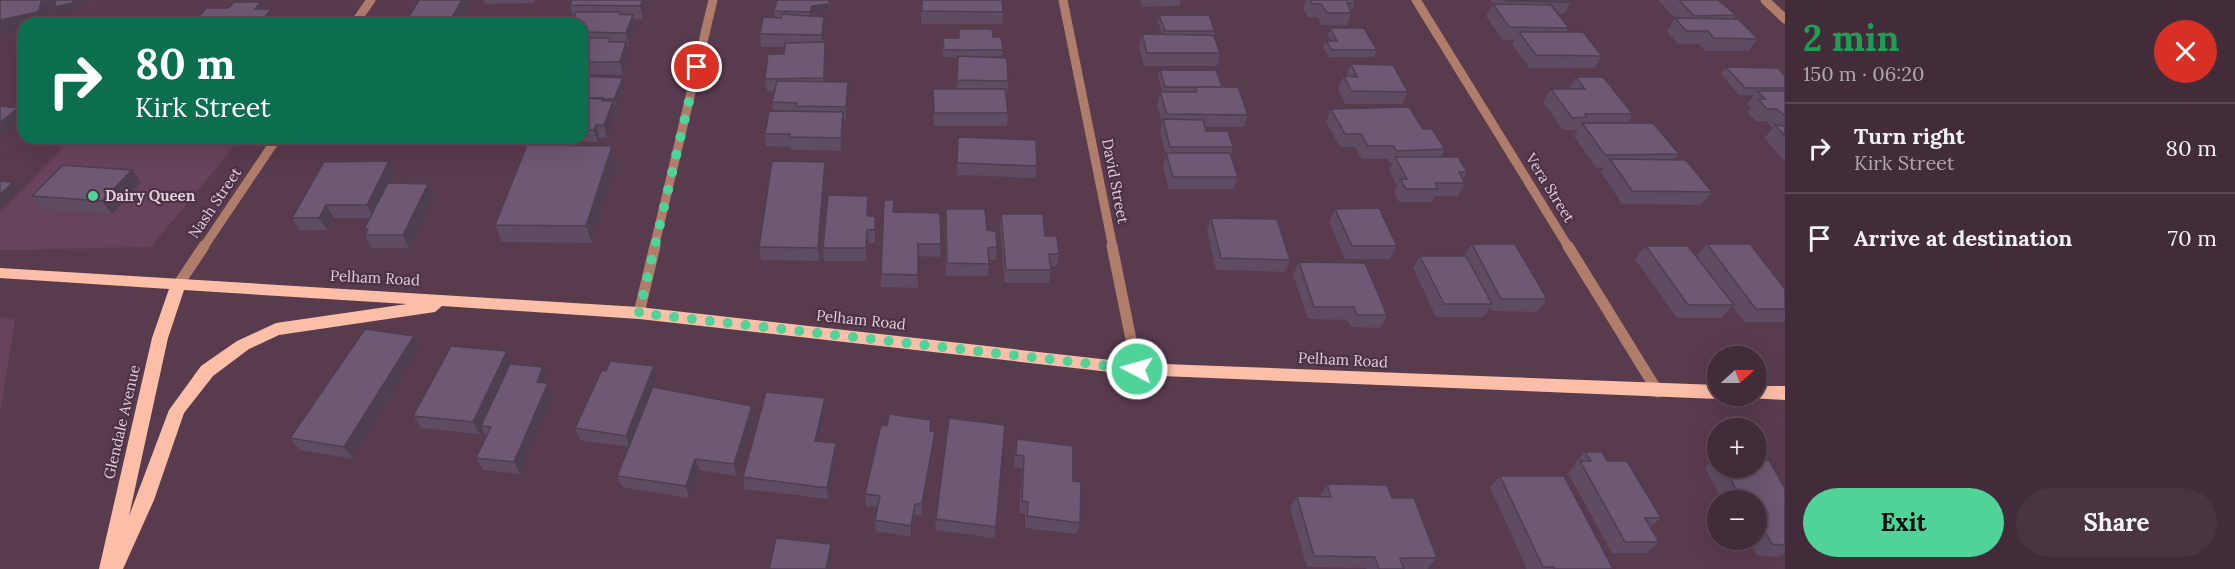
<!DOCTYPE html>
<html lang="en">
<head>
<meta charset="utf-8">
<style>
	:root { --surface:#432c3a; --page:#4a3442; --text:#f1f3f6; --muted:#afa7af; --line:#5b4854; --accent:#50d398 }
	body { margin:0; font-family:Lora,serif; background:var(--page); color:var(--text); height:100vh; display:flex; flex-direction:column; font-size:22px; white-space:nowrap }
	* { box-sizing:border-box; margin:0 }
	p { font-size:20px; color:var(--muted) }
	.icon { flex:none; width:33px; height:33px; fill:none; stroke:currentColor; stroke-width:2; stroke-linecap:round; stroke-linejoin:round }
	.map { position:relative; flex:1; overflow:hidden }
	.drawer { display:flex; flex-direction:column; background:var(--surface); width:450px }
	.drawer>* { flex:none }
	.top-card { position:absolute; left:18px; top:18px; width:570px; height:126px; border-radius:18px; box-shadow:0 6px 24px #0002,0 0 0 2px var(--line); background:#0b6e4f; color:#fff; overflow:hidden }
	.needle { width:39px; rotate:69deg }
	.controls { position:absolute; left:1707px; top:346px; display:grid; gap:12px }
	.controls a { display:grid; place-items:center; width:60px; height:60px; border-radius:50%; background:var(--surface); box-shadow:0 6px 24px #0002,0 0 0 2px var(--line); font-size:30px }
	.pin { position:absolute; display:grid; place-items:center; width:51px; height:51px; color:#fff; margin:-26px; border:3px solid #fff; border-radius:50%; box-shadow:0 2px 6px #0007 }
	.me { position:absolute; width:66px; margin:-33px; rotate:276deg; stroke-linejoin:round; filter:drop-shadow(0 0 4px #0008) }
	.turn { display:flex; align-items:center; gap:21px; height:126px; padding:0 18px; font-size:27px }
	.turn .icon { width:78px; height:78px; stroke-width:2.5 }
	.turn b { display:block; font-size:42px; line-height:51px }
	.round { display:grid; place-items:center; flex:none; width:63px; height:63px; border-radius:32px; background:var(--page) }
	.overview { display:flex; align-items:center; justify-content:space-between; height:102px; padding:0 18px }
	h1 { font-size:36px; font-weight:800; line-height:45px; color:#1e9e55 }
	.primary-button { display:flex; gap:12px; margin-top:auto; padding:12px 18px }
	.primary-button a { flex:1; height:69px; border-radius:36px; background:var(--accent); color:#111; font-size:24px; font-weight:800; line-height:69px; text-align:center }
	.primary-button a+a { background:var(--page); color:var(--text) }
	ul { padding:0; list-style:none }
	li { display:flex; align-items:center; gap:18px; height:90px; padding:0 18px; border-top:2px solid var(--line) }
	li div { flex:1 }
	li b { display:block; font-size:22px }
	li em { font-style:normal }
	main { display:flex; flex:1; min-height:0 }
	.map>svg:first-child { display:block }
</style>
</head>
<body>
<main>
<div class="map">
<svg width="1785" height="569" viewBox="0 0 1785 569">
	<rect width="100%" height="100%" fill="#593b4e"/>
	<path fill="#67445b" d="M72 138H241L151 247 0 250V213Z
		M0 317 15 320 0 414Z"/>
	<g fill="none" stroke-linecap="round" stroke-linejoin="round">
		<path stroke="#b17d6b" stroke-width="9" d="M1063 0 1113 248
			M1416 0 1569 248
			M1765 0 1785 19
			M354 24 371 0
			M203 248 277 138
			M654 248 713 0"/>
		<path stroke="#b17d6b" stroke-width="11" d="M1112 246 1137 369
			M1568 246 1658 392
			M178 285 204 246
			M639 313 655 246"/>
		<path fill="#fdbea7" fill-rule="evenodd" d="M0 268 639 307 1137 363 1718 385V396H1724L1718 399 1137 375 639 319 442 306 435 312 279 335 249 349 213 376 184 413 154 500 123 569H99L152 338 169 289 0 278ZM184 290 407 304 276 323 237 341 201 366 169 410 129 516 168 338Z
			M1756 386H1785V400L1750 398 1749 396H1756Z"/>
	</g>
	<path fill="#5f4c63" d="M419 0H473L460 24H407L406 21Z
		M484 0H534L533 3 485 4Z
		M921 0 1003 12 1002 24H921Z
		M1140 0H1181L1179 6 1142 7Z
		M1306 0H1353L1355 3 1347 25H1322L1317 17H1308L1303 8Z
		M1491 0H1570L1571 2 1564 14H1558L1569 28 1566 32 1602 56 1594 68H1529L1512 44 1515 40H1502L1486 16 1493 4Z
		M1658 0H1718L1736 15 1733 19 1758 39 1748 51H1705L1699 44H1678L1667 31 1675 18 1676 19Z
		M831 3 829 11 812 13 811 16 825 29 824 42H825L826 55 825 82 849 95 846 120H843L841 151 791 150V147L766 146 765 134 773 111 772 102 775 91H767L765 79 784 54 785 47H761L760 34 775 18 774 11Z
		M648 4 643 19H634L636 27 629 46H627L629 55 623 75 582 74V24L573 18 570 5Z
		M1159 15 1215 31 1213 36 1220 53 1217 66H1144L1139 47 1142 34H1162L1158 22Z
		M1330 28 1377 50 1374 57H1329L1323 47 1326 41H1331L1328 35Z
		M959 29 993 37 1003 50 1002 56 970 57 1008 81 1007 93H1006L1008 113 1007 126H934L933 89H957L958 57H943L942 45 943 38H958Z
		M1351 64 1408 92 1402 104H1345L1338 89 1344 76H1346Z
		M1726 67 1785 76V161L1764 138 1773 128 1766 121H1756L1747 112 1751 108 1747 104 1754 95H1739L1721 74Z
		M1160 70 1222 87 1248 115 1244 127H1205L1206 131 1233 147 1231 156 1238 177 1233 189H1169L1163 166 1166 155 1160 132 1162 123 1157 105 1160 92H1163L1158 77Z
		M582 76 623 78 625 84 616 106H614L616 114 607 138H599L598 142 524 140 523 138H582Z
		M1576 77 1633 114 1627 123 1679 154 1674 160 1712 192 1701 205 1622 204 1601 172 1604 167 1596 168 1574 136 1578 130H1563L1543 102 1551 89H1568Z
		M1331 109 1423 129 1445 149 1441 157 1467 172 1463 179 1465 183 1458 196H1435L1431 202H1399L1394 192 1397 186 1389 170 1392 163 1390 164 1388 159H1362L1355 147H1340L1326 122Z
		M958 137 1037 166 1035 178 957 175Z
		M612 146 616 163 592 243 502 242 495 225Z
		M389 161 396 174 391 183 434 197 409 248H372L365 235 366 232 364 229 370 218H334L327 230 300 231 292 218Z
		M825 162 826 174 819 261 761 260 759 247Z
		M141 182 112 214 43 209 32 196Z
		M868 209V216H875V243H868L866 261H824L823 248Z
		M946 209 997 247 996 260H989L988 276H946L945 222Z
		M1335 209 1397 246 1390 259H1345L1329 222Z
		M894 212 941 244 940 257 918 256V288L881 287V274Z
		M1001 214 1045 236 1059 254 1057 266H1051V270L1049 283H1005L1000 227Z
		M1211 218 1290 260 1285 272 1216 270 1207 230Z
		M1472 244 1547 299 1537 312 1492 311 1490 307 1483 317H1436L1413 268 1420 256H1464Z
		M1707 244 1785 289V322H1744L1732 306 1721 318H1677L1635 259 1646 246 1696 256Z
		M1299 262 1387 315 1380 328 1351 327 1347 320 1308 319 1293 275Z
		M414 336 421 348 353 459 300 450 290 438Z
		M507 351 513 365 548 380 547 383 554 395 520 474 483 470 476 458 486 436 482 428 479 434 421 428 413 416Z
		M654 366 657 379 654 387 755 418 736 476 699 470 689 498 622 487 617 476 629 447 580 440 575 428 606 371Z
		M825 398 826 410 819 441 836 443 837 455 828 499 745 489 743 477Z
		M931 431 934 444 922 516 915 515 911 537 875 531V520L878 507 866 506 865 494Z
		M1017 439 1073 481 1080 523 1077 534 1025 528V513H1019L1022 468 1014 467 1015 451Z
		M1585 452 1607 461 1661 518 1650 527 1659 542 1646 553H1612L1568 473 1575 466 1574 464Z
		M1718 457V468H1756L1785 489V552L1778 557 1757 555 1749 540H1756V501H1722L1705 467Z
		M1500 476 1613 569H1527L1490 487Z
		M1327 484 1392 498 1437 558 1427 569H1367L1366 568 1307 567 1290 508 1297 496H1320Z
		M936 519 996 527 994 538 935 530Z"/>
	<path fill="#4d3e50" d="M42 0H54L48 24H24V29L3 34 0 30V20Z
		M74 0H90L80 3 78 10 59 14 54 7Z
		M462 0H473L460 24H451L450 21Z
		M643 0H647L648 4 643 19 640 6Z
		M830 0 829 11 812 13 811 19 810 12 812 6Z
		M261 2 267 14 255 9Z
		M271 9 278 21 276 24H260Z
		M633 15 636 27 629 46 626 33Z
		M824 17 825 29 823 48 822 35Z
		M626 42 629 55 623 75 620 62Z
		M825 42 826 55 825 90 824 78Z
		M623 78 625 84 616 106 614 99Z
		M848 82 849 95 846 120V107Z
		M613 101 616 114 607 138 604 125Z
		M18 108 24 115 0 135V123Z
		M843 112 844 124 841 151V138Z
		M596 125 599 138 598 142 594 130Z
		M612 146 616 163 592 243 586 226Z
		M389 161 396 174 374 218 367 205Z
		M825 162 826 174 819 261 818 248Z
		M132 170 141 182 112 214 102 201Z
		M13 182 19 189 0 208V195Z
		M428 184 434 197 409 248 403 235Z
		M326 205 334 218 327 230 319 218Z
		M867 230 868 243 866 261V248Z
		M414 336 421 348 353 459 344 447Z
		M507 351 513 364 483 426H481L482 428 479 434 473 422Z
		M654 366 657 379 630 447 626 436Z
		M543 367 548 380 542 394 537 382Z
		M548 383 554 395 520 474 514 462Z
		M825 398 826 410 816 453 815 441Z
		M752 406 755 418 736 476 734 464Z
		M935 432 934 444 922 516V504Z
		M836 443 837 455 828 499 827 488Z
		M695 459 699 470 689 498 686 486Z
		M915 504V515L911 537V526Z
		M831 544 832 555 830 569H826Z"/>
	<path fill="#6e5873" stroke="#4d3e50" stroke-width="1.5" d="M0 0H42L38 12 0 20Z
		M56 0H74L73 3 54 7Z
		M419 0H462L450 21H406Z
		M572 0H643L640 6 570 5Z
		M777 0H830L829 4 812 6 810 12 774 11Z
		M922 0H1002L1003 12 922 11Z
		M1310 0H1353L1355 3H1347L1352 13H1327L1321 4H1312Z
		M1506 0H1570L1571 2 1506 1Z
		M1679 0H1718L1736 15 1694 16Z
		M234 2H261L255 9H271L260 24H193L206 8H229Z
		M1493 4 1551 5 1569 28 1509 27Z
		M576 12H620L619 14 633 15 626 33 582 32V24H571Z
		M782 14 824 17 822 35 760 34 763 17 781 18Z
		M1159 15H1209L1215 31H1165Z
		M1675 18 1738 19 1758 39 1714 38 1708 31H1686Z
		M1330 28H1364L1377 50H1332L1326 41H1337Z
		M959 29H992L993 37H1001L1003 50H944L943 38H959Z
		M1519 32H1583L1602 56 1536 55Z
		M1142 34 1207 35 1214 36 1220 53H1147Z
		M582 38H610L609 42H626L620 62H582Z
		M825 42 824 78 765 79 768 54H784L785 43Z
		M958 56 1007 58 1008 81 957 80Z
		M1351 64 1393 65 1408 92 1351 91 1344 76 1357 77Z
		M1726 67 1778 68 1785 76V88H1745Z
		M1160 70H1216L1222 87H1165Z
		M582 76 623 78 614 99H602L582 98Z
		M1576 77H1603L1633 114H1585L1587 117 1572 118 1551 89H1585Z
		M777 81 848 82 846 107 796 106 797 103 772 102Z
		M1195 87H1238L1248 115 1167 114 1160 92H1197Z
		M933 89H1005L1008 113H934Z
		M1757 91H1785V116L1777 109H1767L1758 99H1765Z
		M582 98H603L602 101H613L604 125H596L594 130 582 129Z
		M0 106 18 108 0 123Z
		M1409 107 1423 129H1432L1445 149 1396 151 1394 146H1368L1361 134H1345L1331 109Z
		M769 111 843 112 841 138 790 137V134H765Z
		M1163 119 1203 120 1206 131H1228L1233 147H1170Z
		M1582 123H1653L1679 154 1605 155Z
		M1775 125 1785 126V136Z
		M958 137 1036 140 1037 166 957 163Z
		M527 145 612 146 586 226 495 225Z
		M1166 153H1230L1238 177H1173Z
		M1395 157H1458L1467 172H1459L1465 183H1435L1438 189H1406L1400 179H1407Z
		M1610 159 1686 160 1712 192 1632 191Z
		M389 161 367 205H326L319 218H292L324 162Z
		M772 161 825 162 818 248 759 247Z
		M63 165 132 170 102 201 32 196Z
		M0 181 13 182 0 195Z
		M388 183 428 184 403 235H365L368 229H364Z
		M828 195 868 196 867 216H875V230H867L866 248H823Z
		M884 200H894L893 212 940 213 941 244H918V275L881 274Z
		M1379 208 1397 246H1352L1335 209Z
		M946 209H985L987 230 996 231 997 247 988 248 989 264 947 263Z
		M1001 214H1043L1045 236H1057L1059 254H1049L1051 270H1006Z
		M1211 218 1277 219 1290 260 1221 258Z
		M1472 244H1515L1547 299H1501Z
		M1707 244H1750L1785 289V309H1756Z
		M1646 246H1688L1734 305H1688Z
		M1420 256H1466L1492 304H1444Z
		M1299 262 1365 263 1387 315H1357L1354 307H1314Z
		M365 329 414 336 344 447 290 438Z
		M451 346 507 351 473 422 413 416Z
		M610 361 654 366 626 436 575 428 602 370 606 371Z
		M510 364 543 367 537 382 548 383 514 462 476 458 491 427 481 426Z
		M653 387 752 406 734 464 695 459 686 486 617 476Z
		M766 392 825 398 815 441 836 443 827 488 743 477Z
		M889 414 931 420 930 431 935 432 922 504H915L911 526 875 520 880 496 865 494 881 425 887 426Z
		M949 418 1005 425 996 527 936 519Z
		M1017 439 1073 446V481L1081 482 1080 523 1027 516 1028 502 1022 501 1024 456 1016 455Z
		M1585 452H1602L1607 461H1627L1661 518H1645L1659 542H1625L1580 461H1591Z
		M1756 459 1769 460 1785 489V545L1772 544 1756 515V501H1742L1725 468H1756Z
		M1500 476H1564L1613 569H1554V567H1543Z
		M1327 484 1387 485 1392 498H1414L1437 558H1400L1404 569H1379L1375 557 1314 556 1297 496 1331 497Z
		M776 538 831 544 826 569H769Z"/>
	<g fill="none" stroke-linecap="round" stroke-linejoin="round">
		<path stroke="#50d398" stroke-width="10" stroke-dasharray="0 18" d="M697 67 639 313 1137 369"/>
	</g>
	<circle fill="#50d398" stroke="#4d3144" stroke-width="2" cx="93" cy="196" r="6"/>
	<g text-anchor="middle" stroke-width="4.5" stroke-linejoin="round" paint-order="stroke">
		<g font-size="15" fill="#e1ceda" stroke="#4d3144">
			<text transform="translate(1115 181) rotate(79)" y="5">David Street</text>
			<text transform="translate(1550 188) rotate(58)" y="5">Vera Street</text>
			<text transform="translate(215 203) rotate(-56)" y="5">Nash Street</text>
			<text transform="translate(375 278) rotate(3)" y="5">Pelham Road</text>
			<text transform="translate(861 320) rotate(6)" y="5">Pelham Road</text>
			<text transform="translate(1343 360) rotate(3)" y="5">Pelham Road</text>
			<text transform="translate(122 422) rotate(-77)" y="5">Glendale Avenue</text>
		</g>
		<g font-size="15" font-weight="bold" fill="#e1ceda" stroke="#4d3144" text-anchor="start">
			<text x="105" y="201">Dairy Queen</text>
		</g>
	</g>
</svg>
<div class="controls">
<a><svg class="needle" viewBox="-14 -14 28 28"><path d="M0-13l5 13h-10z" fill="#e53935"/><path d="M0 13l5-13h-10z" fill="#afa7af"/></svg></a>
<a>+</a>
<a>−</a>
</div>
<div class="pin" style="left:697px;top:67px;background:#d93025"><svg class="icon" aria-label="arrive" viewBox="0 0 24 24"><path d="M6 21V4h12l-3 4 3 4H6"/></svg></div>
<svg class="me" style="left:1137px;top:369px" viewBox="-20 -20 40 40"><circle r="17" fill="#50d398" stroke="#fff" stroke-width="3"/><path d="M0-11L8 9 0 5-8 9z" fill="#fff"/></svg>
<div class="top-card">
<div class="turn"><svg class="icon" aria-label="right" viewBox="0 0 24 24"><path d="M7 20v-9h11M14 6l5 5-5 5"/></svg><div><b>80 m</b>Kirk Street</div></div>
</div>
</div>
<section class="drawer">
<div class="overview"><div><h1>2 min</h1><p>150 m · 06:20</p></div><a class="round" style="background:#d93025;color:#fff"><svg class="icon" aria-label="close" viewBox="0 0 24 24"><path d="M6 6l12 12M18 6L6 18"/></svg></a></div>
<ul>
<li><svg class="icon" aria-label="right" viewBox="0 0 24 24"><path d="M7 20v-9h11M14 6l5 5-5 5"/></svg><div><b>Turn right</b><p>Kirk Street</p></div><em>80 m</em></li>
<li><svg class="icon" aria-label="arrive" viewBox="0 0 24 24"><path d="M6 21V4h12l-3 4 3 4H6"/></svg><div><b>Arrive at destination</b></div><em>70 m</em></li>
</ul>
<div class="primary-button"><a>Exit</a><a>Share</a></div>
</section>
</main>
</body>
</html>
